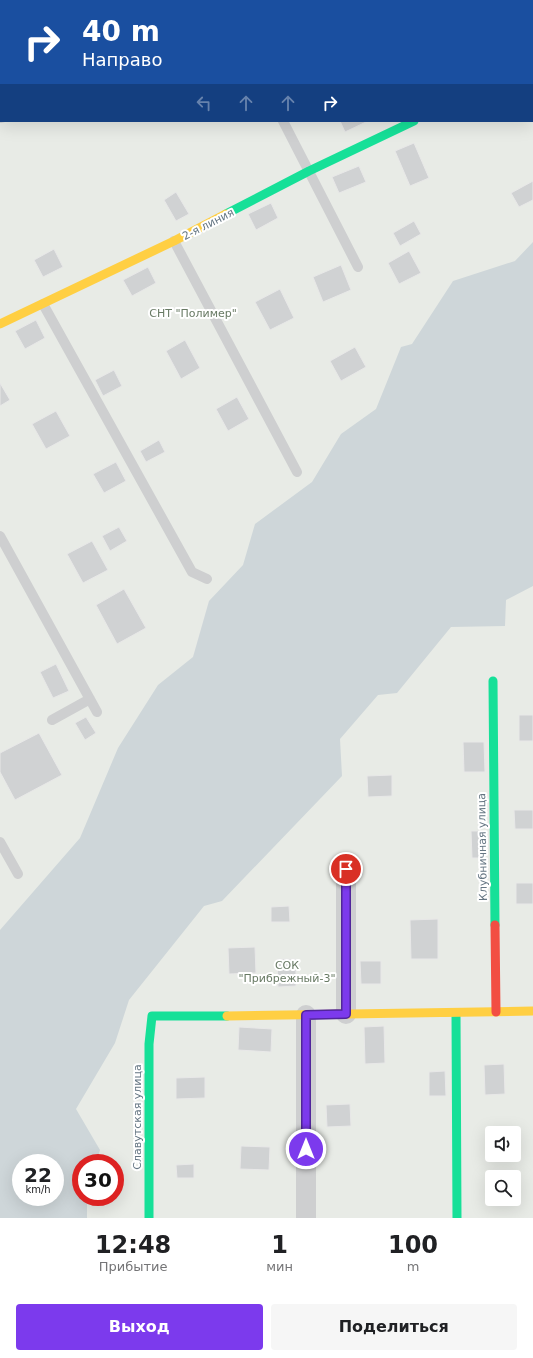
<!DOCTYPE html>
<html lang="ru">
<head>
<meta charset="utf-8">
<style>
	:root { --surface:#fff; --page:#f6f6f6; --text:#202124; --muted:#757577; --accent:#7c3aed }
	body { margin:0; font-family:"DejaVu Sans",sans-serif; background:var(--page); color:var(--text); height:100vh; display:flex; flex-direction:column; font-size:15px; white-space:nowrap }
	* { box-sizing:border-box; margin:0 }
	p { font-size:13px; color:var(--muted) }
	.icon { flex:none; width:22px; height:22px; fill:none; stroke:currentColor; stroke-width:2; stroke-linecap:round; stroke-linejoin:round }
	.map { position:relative; height:1218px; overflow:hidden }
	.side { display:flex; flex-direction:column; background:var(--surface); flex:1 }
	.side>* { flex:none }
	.hud { position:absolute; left:0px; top:0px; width:533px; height:122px; box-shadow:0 4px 16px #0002; background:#1a4fa0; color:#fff; overflow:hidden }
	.buttons { position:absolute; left:485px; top:1126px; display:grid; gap:8px }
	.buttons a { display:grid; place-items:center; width:36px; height:36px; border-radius:4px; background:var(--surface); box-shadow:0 4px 16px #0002; font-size:20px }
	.speed { position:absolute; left:12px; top:1154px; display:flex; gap:8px; font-size:20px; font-weight:700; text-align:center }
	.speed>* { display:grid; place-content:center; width:52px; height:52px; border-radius:50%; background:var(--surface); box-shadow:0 4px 16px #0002; line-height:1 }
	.speed small { font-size:10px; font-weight:400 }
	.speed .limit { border:6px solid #d22; background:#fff; color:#111 }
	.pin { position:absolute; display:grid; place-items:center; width:34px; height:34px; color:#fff; margin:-17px; border:2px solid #fff; border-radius:50%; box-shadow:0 1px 4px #0007 }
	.me { position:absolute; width:44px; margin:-22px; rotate:0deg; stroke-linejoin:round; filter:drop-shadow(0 0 3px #0008) }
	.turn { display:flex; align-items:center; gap:14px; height:84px; padding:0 16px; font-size:18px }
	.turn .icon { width:52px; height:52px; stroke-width:2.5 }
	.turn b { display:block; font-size:28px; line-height:34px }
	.lanes { display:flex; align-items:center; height:38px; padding:0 16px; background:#0003; justify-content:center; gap:20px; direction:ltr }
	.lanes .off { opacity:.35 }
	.eta { display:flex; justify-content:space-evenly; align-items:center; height:68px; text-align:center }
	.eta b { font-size:24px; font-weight:800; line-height:28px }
	.cta { display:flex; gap:8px; margin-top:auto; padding:8px 16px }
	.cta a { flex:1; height:46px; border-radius:4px; background:var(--accent); color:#fff; font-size:16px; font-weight:800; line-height:46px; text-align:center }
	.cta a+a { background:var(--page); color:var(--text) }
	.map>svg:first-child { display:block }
</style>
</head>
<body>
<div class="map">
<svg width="533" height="1218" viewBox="0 0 533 1218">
	<rect width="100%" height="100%" fill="#f9f9f9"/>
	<path fill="#e8ebe6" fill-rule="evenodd" d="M0 0H533V1218H0ZM1 1H532V121H1ZM492 1133H514V1155H492ZM21 1163H55V1197H21ZM81 1163H115V1197H81ZM492 1177H514V1199H492Z"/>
	<path fill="#ced6d9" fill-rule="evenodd" d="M533 242V586L506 600 505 626 451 627 397 693 378 695 340 739 342 776 222 901 204 906 129 1000 115 1043 76 1109 100 1150 96 1163H81V1197H87V1218H0V930L80 838 118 748 158 685 193 657 209 601 243 565 255 524 312 482 341 434 376 409 401 347 412 344 453 281 515 261ZM21 1163H55V1197H21Z"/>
	<path fill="#d0d2d3" stroke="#e8e8e8" d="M340 121H366V122L345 132Z
		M414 143 429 178 410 186 395 151Z
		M359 166 366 182 339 193 332 177Z
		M533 181V200L519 207 511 193Z
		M176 192 189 214 176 221 164 200Z
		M271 203 278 218 256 230 248 214Z
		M414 221 421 234 400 246 393 233Z
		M54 249 63 267 43 277 34 260Z
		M409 251 421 273 399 284 388 263Z
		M341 265 351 290 323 302 313 277Z
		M148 267 156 283 132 296 123 280Z
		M280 289 294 318 270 330 255 302Z
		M36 320 45 338 25 349 15 331Z
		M185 340 200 368 181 379 166 351Z
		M355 347 366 367 341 381 330 361Z
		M114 370 122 386 103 396 95 380Z
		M0 383 10 400 0 406Z
		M237 397 249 419 228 431 216 409Z
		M56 411 70 436 46 449 32 424Z
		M159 440 165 452 146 462 140 451Z
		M116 462 126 481 104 493 93 474Z
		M119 527 127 541 110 551 102 536Z
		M92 541 108 570 83 583 67 554Z
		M124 589 146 628 117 644 96 605Z
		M56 664 69 691 53 698 40 672Z
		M519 715H533V741H519Z
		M86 717 96 733 85 740 75 723Z
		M39 733 62 775 15 800 0 772V753Z
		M463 742H484L485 772H464Z
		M392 775V796L368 797 367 776Z
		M514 810H533V829H515Z
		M471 831H484L485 858H472Z
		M516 883H533V904H516Z
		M289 906 290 922H271V907Z
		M438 919V959H411L410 920Z
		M255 947 256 973 229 974 228 948Z
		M277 959H296V986L278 987Z
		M360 961H381V984H361Z
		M384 1026 385 1063 365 1064 364 1027Z
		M239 1027 272 1029 271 1052 238 1050Z
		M504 1064 505 1094 485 1095 484 1065Z
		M445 1071 446 1096H429V1072Z
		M205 1077V1098L176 1099V1078Z
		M350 1104 351 1126 327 1127 326 1105Z
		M241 1146 270 1147 269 1170 240 1169Z
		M194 1164V1178H177L176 1165Z"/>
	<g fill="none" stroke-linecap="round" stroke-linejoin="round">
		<path stroke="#cecfd0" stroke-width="10" d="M220 0 221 1
			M283 121 358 267
			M174 241 297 472
			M43 304 192 572 207 579
			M0 536 97 712
			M52 720 90 699
			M0 842 18 874"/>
		<path stroke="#cecfd0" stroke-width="20" d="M245 1 247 0
			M532 65 533 64
			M0 113H1
			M346 1014V869
			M306 1015V1218"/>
		<path stroke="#16e098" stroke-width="9" d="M226 214 309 171 414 121
			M493 681 495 925
			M456 1013 457 1218
			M149 1218V1044L152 1016H227"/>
		<path stroke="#ffcf43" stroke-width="9" d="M0 324 174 241 226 214
			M227 1016 533 1011"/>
		<path stroke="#f24e42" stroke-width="9" d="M495 925 496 1012"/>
	</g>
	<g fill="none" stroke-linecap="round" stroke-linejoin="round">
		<defs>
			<path id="route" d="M306 1149V1015L346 1014V869"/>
		</defs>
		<use href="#route" stroke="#51269a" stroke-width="10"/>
		<use href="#route" stroke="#7c3aed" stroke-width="7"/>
	</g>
	<g text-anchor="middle" stroke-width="4" stroke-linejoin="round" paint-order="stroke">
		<g font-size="11" fill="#657683" stroke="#fff">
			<text transform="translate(208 224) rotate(-27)" y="4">2-я линия</text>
			<text transform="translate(482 847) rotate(-91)" y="4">Клубничная улица</text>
			<text transform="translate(137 1117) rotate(-90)" y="4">Славутская улица</text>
		</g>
		<g font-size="11" fill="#687a64" stroke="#fff">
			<text x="193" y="317">СНТ "Полимер"</text>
			<text x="287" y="969">СОК<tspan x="287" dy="13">"Прибрежный-3"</tspan></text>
		</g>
	</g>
</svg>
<div class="buttons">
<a><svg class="icon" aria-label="sound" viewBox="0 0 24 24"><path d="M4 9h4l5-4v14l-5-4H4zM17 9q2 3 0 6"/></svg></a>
<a><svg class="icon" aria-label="search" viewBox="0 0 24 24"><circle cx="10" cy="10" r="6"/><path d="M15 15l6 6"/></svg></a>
</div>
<div class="speed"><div>22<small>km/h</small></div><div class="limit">30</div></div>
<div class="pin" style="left:346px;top:869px;background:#d93025"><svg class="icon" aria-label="arrive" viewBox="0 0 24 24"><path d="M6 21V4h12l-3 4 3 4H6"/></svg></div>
<svg class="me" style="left:306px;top:1149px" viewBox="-20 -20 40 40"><circle r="17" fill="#7c3aed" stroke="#fff" stroke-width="3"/><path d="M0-11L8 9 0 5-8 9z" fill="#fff"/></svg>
<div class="hud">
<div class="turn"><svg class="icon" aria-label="right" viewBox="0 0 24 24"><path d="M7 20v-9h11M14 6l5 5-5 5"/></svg><div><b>40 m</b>Направо</div></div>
<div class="lanes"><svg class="icon off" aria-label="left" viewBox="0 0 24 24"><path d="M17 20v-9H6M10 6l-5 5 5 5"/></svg><svg class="icon off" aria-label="ahead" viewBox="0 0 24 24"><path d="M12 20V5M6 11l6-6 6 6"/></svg><svg class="icon off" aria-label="ahead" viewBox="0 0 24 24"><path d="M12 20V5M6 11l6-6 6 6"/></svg><svg class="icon" aria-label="right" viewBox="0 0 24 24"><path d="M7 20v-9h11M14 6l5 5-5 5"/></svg></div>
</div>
</div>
<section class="side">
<div class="eta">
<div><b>12:48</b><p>Прибытие</p></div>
<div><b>1</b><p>мин</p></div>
<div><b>100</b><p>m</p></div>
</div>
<div class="cta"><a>Выход</a><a>Поделиться</a></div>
</section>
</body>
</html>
